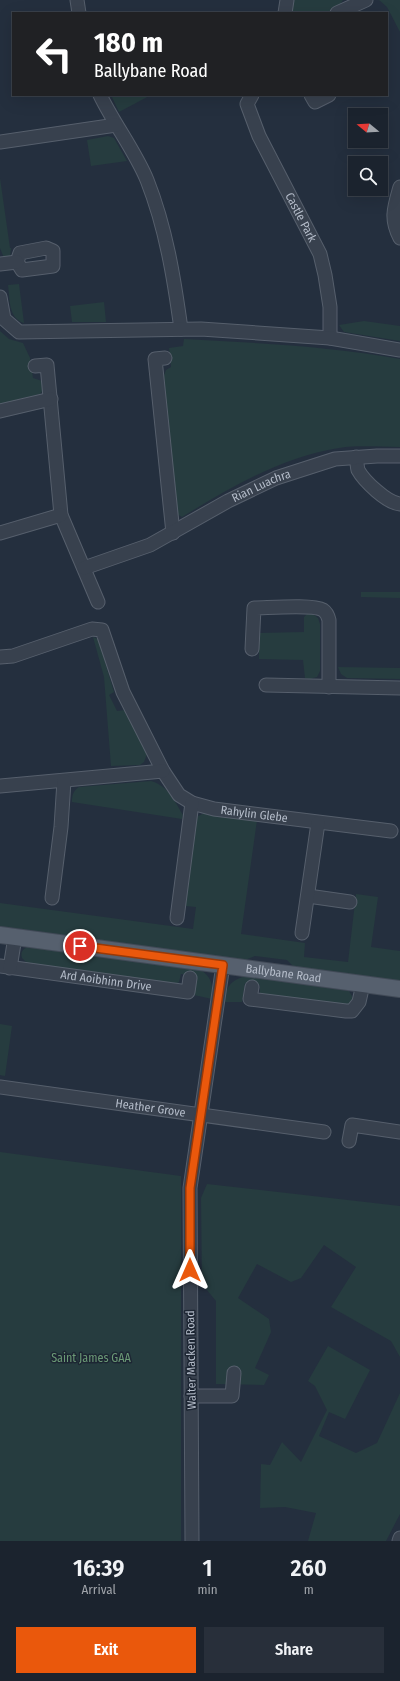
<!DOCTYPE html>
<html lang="en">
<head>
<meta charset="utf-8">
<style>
	:root { --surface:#1b232e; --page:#282f3a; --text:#f1f3f6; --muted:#a0a4aa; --line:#39404a; --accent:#ea580c }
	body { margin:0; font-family:"Fira Sans Condensed",sans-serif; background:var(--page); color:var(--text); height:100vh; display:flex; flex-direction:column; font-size:15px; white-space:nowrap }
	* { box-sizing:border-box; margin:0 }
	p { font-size:13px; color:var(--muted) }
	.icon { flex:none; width:22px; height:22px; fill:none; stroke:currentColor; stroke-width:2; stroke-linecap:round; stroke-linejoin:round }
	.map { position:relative; height:1541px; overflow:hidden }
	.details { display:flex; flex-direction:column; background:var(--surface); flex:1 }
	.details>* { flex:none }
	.guide { position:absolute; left:12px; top:12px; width:376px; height:84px; border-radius:0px; box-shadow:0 4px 16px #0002,0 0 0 1px var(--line); background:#202124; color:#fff; overflow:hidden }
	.needle { width:26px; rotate:288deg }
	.controls { position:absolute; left:348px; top:108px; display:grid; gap:8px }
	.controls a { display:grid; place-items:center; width:40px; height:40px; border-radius:0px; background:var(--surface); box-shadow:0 4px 16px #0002,0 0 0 1px var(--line); font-size:20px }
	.pin { position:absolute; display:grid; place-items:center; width:34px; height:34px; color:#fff; margin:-17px; border:2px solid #fff; border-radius:50%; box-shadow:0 1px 4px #0007 }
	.me { position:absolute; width:44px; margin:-22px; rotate:0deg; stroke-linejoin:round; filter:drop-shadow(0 0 3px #0008) }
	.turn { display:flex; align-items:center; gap:14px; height:84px; padding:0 16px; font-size:18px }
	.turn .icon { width:52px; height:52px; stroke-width:2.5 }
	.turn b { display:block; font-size:28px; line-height:34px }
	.eta { display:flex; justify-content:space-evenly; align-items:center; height:68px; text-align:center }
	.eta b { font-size:24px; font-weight:600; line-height:28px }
	.cta { display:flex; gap:8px; margin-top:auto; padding:8px 16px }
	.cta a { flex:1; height:46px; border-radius:0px; background:var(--accent); color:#fff; font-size:16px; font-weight:600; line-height:46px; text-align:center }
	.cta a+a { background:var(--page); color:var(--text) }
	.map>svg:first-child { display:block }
</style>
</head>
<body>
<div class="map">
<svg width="400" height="1541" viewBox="0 0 400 1541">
	<rect width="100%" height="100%" fill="#242f3e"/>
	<path fill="#263c3f" d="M292 0H343C334 17 307 13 292 13Z
		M379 0H400V32L387 7Z
		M111 95H151L119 112Z
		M108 136 114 138 127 161 91 166 87 140Z
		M0 178 10 248H11L10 258H4L0 248Z
		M19 284 24 323C8 318 10 299 8 285Z
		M104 302 106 322H72L70 306Z
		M364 321 400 326V341L344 332 339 325Z
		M0 331 9 339 23 343 30 358 33 378 42 381 43 390 40 394 0 404Z
		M184 339C256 343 329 346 400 359V447C380 447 359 445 339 448 282 457 231 487 182 517L177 514 163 378 166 370 171 367 169 348 183 346Z
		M361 592H400V598L361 597Z
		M307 614H313L318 618 320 624V671L317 677 310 679 305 678 303 660 259 659V633L304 632V617Z
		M93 637 98 639 114 692 109 695 117 711 125 710 147 754 144 762 140 765 111 766 104 677Z
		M338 667 400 668V679L347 678 341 674Z
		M151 781C168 786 174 800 183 815L182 819 72 802C72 795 73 791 79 787Z
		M205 813 257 820 241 934 305 943 304 957 348 962 356 894 378 897 371 947 400 951V981L294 967 287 960 255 956 245 960 0 926V903L193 929 196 907 186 906 184 901 195 822 198 816Z
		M29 946 201 970C212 978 213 985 212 999L194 995 196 976 181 974 179 982 176 984 27 963 22 958C20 952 23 949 29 946Z
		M245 976 349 991 353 998 348 1005 260 995V985L245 983 242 1002H224C226 987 230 981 245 976Z
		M0 1024 12 1026 5 1076 0 1075Z
		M0 1152 181 1176V1541H0Z
		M207 1184 400 1206V1357L391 1341 331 1307 356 1267 324 1245 301 1278 291 1282 257 1264 238 1298 269 1319 271 1332 255 1368 269 1375 264 1385 216 1384V1301L202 1284 201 1198Z
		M328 1346 370 1370 345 1419 329 1412 319 1436 356 1453 377 1443 400 1393V1514L386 1541H308L316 1513 285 1507 260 1508 261 1464 270 1465 282 1442 301 1462 327 1410 315 1386 308 1381Z"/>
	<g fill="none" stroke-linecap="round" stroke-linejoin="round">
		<defs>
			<g id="minor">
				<path d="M77 0 79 13"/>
				<path d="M285 13 287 0"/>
				<path d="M337 13 366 0"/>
				<path d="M100 95C114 124 135 151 147 180 166 228 174 278 181 329"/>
				<path id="s1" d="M252 95 247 104 259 136 320 254 325 275 330 307V338"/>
				<path d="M311 95 315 102 329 95"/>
				<path d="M0 142 116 125"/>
				<path d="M400 187C394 208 390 219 400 238"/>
				<path d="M46 248 53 251V266L22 270 17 262 20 253Z"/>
				<path d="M0 264 17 262"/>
				<path d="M0 297 4 319 19 332 201 329 330 338 400 350"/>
				<path d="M165 358 155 359 173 533"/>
				<path d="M35 366 47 365 61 515 98 602"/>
				<path d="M0 411 51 399"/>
				<path d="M356 457C357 461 357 466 358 470 364 481 387 503 400 504"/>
				<path d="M0 533 61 515"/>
				<path id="s2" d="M84 568 150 545 228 501 276 478 335 459 377 456H400"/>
				<path d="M252 649 254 608C267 608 313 604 323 610 326 612 328 616 329 620V687"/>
				<path id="s3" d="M0 657 13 656 92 629 102 630 123 692 163 771 179 795 192 803 214 809 391 831"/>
				<path d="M266 685 400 688"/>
				<path d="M0 786 163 771"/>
				<path d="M308 896 350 902"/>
				<path d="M52 898 61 827 64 781"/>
				<path d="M177 918 192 803"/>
				<path d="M302 933 318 823"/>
				<path id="s4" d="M0 966 188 992 190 978"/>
				<path d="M10 968 15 937"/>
				<path d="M252 987 250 999 346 1011H352L359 1002 363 984"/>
				<path id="s5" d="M0 1087 324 1132"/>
				<path d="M349 1141 352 1125 400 1132"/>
				<path d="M191 1396H232L234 1373"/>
				<path d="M192 1541 190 1188 223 965"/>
				<path d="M399 1541 400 1538"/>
			</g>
			<g id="major">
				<path id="s6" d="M0 935 400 989"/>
			</g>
		</defs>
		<use href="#minor" stroke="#565f6c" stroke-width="15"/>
		<use href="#major" stroke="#414a57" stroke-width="18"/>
		<use href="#minor" stroke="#38414e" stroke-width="13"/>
		<use href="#major" stroke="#56606e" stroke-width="16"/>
	</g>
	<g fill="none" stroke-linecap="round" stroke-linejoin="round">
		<defs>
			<path id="route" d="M80 946 223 965 190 1188V1270"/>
		</defs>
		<use href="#route" stroke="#983908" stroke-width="10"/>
		<use href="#route" stroke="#ea580c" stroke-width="7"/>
	</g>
	<g text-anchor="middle" stroke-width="3" stroke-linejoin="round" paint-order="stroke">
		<g font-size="12" fill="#b4bcc9" stroke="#1d2633">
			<text dy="4" stroke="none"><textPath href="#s1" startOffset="136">Castle Park</textPath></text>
			<text dy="4" stroke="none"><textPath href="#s2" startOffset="196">Rian Luachra</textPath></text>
			<text dy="4" stroke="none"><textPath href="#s3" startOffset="368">Rahylin Glebe</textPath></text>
			<text dy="4" stroke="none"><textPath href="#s6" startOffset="286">Ballybane Road</textPath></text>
			<text dy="4" stroke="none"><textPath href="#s4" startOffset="107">Ard Aoibhinn Drive</textPath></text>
			<text dy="4" stroke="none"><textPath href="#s5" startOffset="152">Heather Grove</textPath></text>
			<text transform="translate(191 1360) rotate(-91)" y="4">Walter Macken Road</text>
		</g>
		<g font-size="12" fill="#6b9a76" stroke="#1d2633">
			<text x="91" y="1362">Saint James GAA</text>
		</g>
	</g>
</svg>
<div class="controls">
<a><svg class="needle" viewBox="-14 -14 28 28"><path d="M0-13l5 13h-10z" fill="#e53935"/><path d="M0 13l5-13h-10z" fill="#a0a4aa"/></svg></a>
<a><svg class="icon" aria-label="search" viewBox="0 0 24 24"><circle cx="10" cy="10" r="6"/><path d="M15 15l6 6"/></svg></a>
</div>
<div class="pin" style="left:80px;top:946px;background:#d93025"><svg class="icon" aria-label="arrive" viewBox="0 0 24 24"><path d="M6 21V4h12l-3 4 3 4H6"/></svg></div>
<svg class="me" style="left:190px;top:1270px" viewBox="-20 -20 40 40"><path d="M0-17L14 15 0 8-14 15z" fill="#ea580c" stroke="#fff" stroke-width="4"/></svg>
<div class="guide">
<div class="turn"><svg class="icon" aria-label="left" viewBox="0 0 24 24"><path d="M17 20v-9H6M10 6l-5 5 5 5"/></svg><div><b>180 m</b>Ballybane Road</div></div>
</div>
</div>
<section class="details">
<div class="eta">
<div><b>16:39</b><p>Arrival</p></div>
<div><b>1</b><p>min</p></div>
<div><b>260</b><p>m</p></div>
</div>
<div class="cta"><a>Exit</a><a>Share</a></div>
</section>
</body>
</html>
